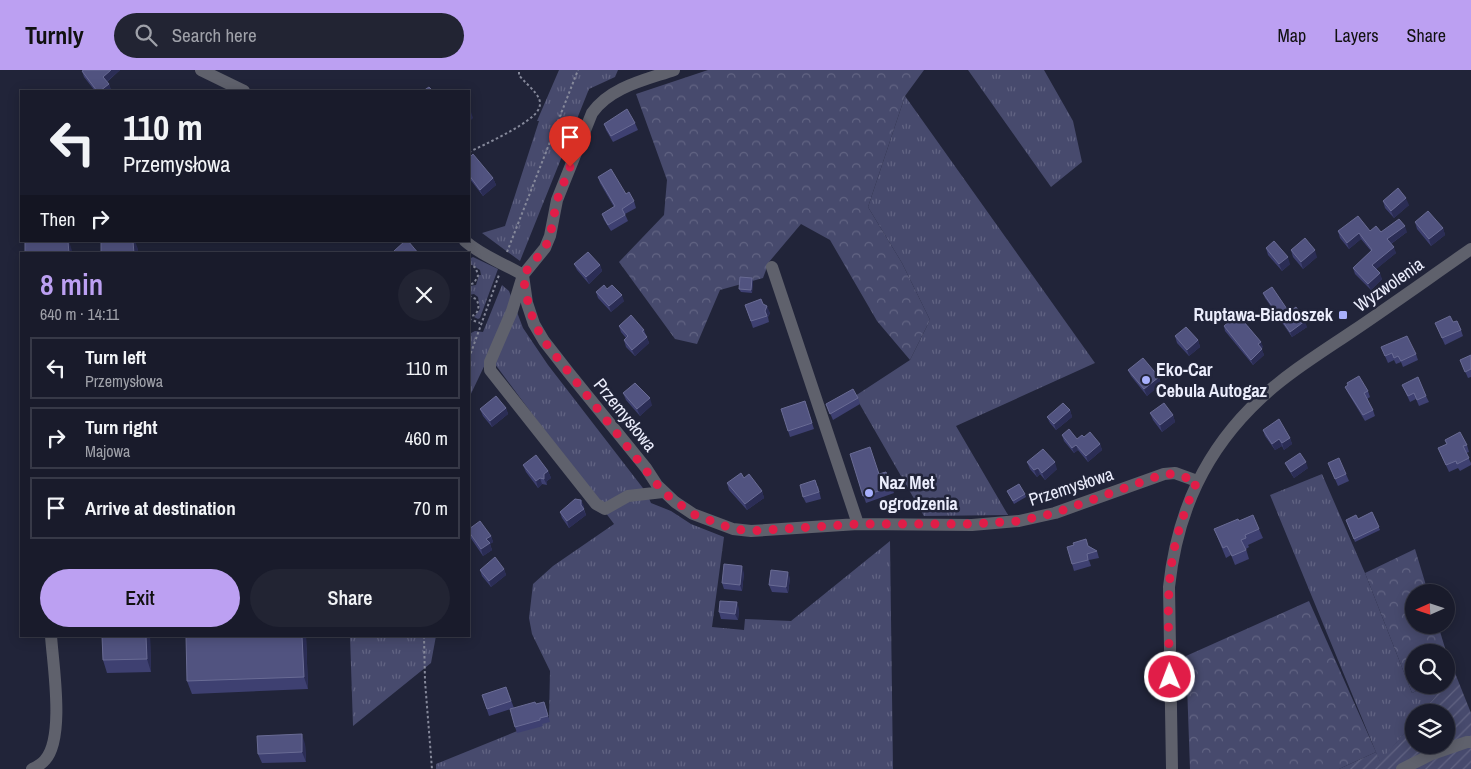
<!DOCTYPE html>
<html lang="en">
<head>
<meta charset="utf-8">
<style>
	:root { --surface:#191b2b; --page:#222433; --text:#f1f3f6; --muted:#9fa1a9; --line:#373947; --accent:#bca0f2 }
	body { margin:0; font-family:"Archivo Narrow",sans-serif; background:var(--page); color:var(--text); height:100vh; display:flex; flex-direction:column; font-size:19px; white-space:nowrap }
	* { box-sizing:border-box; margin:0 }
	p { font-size:16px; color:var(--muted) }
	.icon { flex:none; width:28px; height:28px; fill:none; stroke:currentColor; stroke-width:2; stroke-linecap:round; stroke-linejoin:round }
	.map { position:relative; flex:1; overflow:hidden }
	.side { position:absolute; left:20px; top:182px; width:450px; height:385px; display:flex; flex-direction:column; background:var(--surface); border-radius:0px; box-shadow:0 2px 12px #0003,0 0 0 1px var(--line) }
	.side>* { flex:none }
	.hud { position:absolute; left:20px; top:20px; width:450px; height:152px; border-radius:0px; box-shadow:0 2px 12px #0003,0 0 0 1px var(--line); background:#191b2b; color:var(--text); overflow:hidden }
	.needle { width:32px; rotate:267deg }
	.buttons { position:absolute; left:1405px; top:514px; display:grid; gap:10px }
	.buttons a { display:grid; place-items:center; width:50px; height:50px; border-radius:50%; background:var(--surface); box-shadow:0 2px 12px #0003,0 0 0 1px var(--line); font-size:25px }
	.pin { position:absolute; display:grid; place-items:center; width:42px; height:42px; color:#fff; margin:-51px -21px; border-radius:50% 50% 50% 0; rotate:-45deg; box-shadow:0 0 5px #0007 }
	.pin .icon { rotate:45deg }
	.me { position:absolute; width:55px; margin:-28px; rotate:359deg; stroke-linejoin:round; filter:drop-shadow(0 0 4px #0008) }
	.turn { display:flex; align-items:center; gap:18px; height:105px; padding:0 20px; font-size:22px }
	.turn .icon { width:65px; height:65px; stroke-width:2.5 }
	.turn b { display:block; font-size:35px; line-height:42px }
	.then { display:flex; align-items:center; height:48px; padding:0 20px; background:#0003; gap:10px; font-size:19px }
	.round { display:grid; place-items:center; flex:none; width:52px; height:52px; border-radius:26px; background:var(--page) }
	.overview { display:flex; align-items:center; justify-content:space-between; height:85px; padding:0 20px }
	h1 { font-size:30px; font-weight:600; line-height:38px; color:var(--accent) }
	.primary-button { display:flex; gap:10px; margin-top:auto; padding:10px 20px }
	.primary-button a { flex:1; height:58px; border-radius:30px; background:var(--accent); color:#111; font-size:20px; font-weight:600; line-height:58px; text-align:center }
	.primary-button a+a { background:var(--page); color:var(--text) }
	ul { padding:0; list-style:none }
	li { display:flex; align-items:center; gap:15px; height:62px; margin:0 10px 8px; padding:0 10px; border:2px solid var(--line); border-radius:0px }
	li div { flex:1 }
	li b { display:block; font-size:19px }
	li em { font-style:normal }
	header { display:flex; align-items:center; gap:30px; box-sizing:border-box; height:70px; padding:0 25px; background:var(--accent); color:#111 }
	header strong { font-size:24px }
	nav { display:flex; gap:28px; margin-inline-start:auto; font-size:18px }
	.search { width:350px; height:45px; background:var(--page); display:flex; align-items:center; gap:12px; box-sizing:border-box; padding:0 18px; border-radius:28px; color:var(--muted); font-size:19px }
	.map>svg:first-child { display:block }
</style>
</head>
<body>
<header>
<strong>Turnly</strong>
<div class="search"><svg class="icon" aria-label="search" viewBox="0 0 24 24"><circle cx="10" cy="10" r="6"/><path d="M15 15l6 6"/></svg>Search here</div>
<nav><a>Map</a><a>Layers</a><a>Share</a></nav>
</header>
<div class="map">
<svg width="1471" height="699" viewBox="0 0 1471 699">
	<defs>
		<pattern id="grass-tufts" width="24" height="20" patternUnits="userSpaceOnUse" patternTransform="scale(1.25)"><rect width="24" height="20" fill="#474a6d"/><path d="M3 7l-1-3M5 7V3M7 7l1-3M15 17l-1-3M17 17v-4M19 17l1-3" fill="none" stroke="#626483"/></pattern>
		<pattern id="forest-crowns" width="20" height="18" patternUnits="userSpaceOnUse" patternTransform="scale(1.25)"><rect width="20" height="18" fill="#474a6d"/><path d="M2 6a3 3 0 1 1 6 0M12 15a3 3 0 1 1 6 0" fill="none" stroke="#626483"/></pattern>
		<pattern id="garden-furrows" width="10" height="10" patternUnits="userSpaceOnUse" patternTransform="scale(1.25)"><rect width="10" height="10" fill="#474a6d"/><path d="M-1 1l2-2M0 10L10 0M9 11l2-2" fill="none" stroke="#626483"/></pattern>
	</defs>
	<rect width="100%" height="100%" fill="#212439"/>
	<path fill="url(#grass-tufts)" d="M559 0H618L615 7 589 19 520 191 482 163 505 156 539 51H537Z
		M968 0H1044L1073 51 1082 92 1051 117Z
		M905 26 1095 293 956 356 1008 445 924 446 855 326 910 290 930 250 902 193 868 137Z
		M473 187 498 199 480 248 478 249 474 247 480 239 478 227 474 224 469 225V216L476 215 479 205H481L480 200 469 193V189Z
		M502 215 509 221 523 258 548 295 646 422 651 433 671 441 691 454 724 467 712 557 744 560 745 549 791 551 890 471 893 699H436V694L549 648 550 601 532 564 529 548 533 514 553 496 614 454 489 286 469 328V264L475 261 483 262Z
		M1322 404 1365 503 1412 623 1429 615H1445L1422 642H1414V652L1380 692 1270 425Z
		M350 566H436L431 593 353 656Z"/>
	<path fill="url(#forest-crowns)" d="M708 0H924L905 26 868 137 902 193 930 250 910 290 877 251 830 170 801 154 769 192 763 208 720 220 697 274 675 269 619 192 664 145 667 110 636 24Z
		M1415 479 1428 522H1414V555H1438L1449 591 1455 603 1446 607V582H1414V615H1429L1412 623 1365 503Z
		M1309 531 1376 682 1339 699H1190L1186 586Z"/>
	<path fill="url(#garden-furrows)" d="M1455 603 1471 643V699H1339L1376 682 1380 691 1414 652V675H1446V642H1422Z"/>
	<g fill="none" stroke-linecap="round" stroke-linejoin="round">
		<path stroke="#86899b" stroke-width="2" stroke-dasharray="2.5 2.5" stroke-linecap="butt" d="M469 82C486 74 520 58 533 46 538 42 542 35 539 29 537 22 523 11 519 5V0
			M507 182 578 0
			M469 194 476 198 478 206 474 213 469 215
			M469 226 476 229C481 237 478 245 469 247
			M469 249 480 253
			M469 288 499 205
			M424 566 425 611 432 699"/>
		<path stroke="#5f616c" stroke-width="12" d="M201 0 244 21
			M465 171C482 186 503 193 523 205L527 233 534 254 544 271 569 303 646 398 657 415 675 432 693 444 733 459 751 461 858 454 972 455 1019 451 1055 443 1164 404 1175 403 1197 411
			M772 197 858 454
			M663 422 628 426 605 439 596 434 490 300V292L512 241 523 205 545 178 550 166 557 130 592 43C610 17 645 10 674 0
			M32 699C36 697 42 694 45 690 65 668 53 595 51 566
			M1172 699 1169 517C1177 442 1205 380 1261 328 1288 303 1322 282 1353 261 1393 234 1432 206 1471 179
			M1402 699 1432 684 1467 672H1471"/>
	</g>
	<path fill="#3e4071" d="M84 0H120L107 12 109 14 111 20 110 21H95L84 7 82 1Z
		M635 53 638 60 613 72 606 60 604 54Z
		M469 88 493 108 496 115 483 126 469 108Z
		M598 107 626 124 634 131 636 138 625 144 628 151 611 161 604 150 602 144 614 137 600 113Z
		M1383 131 1409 135 1394 148 1385 138Z
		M1415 152 1443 158 1445 165 1431 176 1417 159Z
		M1338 161H1370L1407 162 1391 174 1396 183 1376 199 1382 209 1371 220 1355 204 1353 198 1371 181 1361 169 1349 179 1340 168Z
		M1266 178 1290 194 1282 201 1268 185Z
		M1291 180 1317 187 1303 199 1293 187Z
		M574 194 600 195 602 201 589 214 577 200Z
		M752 208 753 212 752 223 741 222 739 219Z
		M607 219 624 231 611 242 598 228 596 222Z
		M1263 223 1307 257 1292 267 1265 228Z
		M763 234 770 243 768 247 769 252 753 258 745 235Z
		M1453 252 1461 260 1463 266 1445 275 1435 253Z
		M619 256 644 260 649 273 635 286 626 277 624 270 626 268 621 262Z
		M1224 256H1248L1263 277 1261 278 1264 285 1253 295 1225 261Z
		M1175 266 1198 270 1200 277 1189 286 1177 273Z
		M1381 277 1416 284 1418 290 1403 297 1401 292 1396 294 1394 290 1388 293Z
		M1471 285V307L1468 308 1460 290Z
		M1128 300 1159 307 1161 314 1147 326 1131 306Z
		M1402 315 1426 326 1429 332 1419 336 1416 329 1410 332Z
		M1345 317 1368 321 1370 327 1367 329 1373 340 1375 346 1365 351 1348 323Z
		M623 323 652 335 640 346 626 330Z
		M858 328 860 334 833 350 826 334Z
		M805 331 814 359 790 367 781 339Z
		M506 338 508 344 492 357 483 346 480 339Z
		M1070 340 1072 347 1056 360 1050 353 1047 347Z
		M1150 343 1173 345 1175 352 1162 362 1153 350Z
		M1263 360 1290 368 1292 374 1284 380 1282 376 1275 380 1265 366Z
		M1062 365 1077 369 1084 367 1100 374 1102 380 1088 392 1078 380 1074 383 1064 371Z
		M1445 370 1467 375 1469 382 1466 383 1471 393V395L1460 401 1458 398 1449 402 1438 378 1447 374Z
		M850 384 879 404 886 402 894 423 866 433Z
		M1027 392 1057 399 1045 410 1040 404 1037 407 1030 399Z
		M1285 393 1308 398 1294 408 1288 399Z
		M1328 393 1346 404 1349 411 1338 416Z
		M523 395 548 401 551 408 547 411V415L542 414 538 418 526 402Z
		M744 408 762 421 764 428 747 440 729 420 727 413Z
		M818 416 821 429 806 433 803 427Z
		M1007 421 1025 424 1026 427 1014 434Z
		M581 430 586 445 569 458 562 448 560 442Z
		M1372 442 1380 460 1355 472 1346 450 1358 449Z
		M1239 451 1259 459 1263 468 1248 475 1249 477 1246 479 1249 489 1235 495 1231 485 1226 488 1214 459Z
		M469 459 491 466 493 472 490 474 492 480 483 486 470 467 469 464Z
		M1089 476 1097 481 1099 488 1089 490 1091 496 1074 501 1072 494Z
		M504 499 506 505 491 517 482 506 480 500Z
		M744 503 742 521 724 519 722 513Z
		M790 508 788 523 772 522 769 515Z
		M739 539 738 550 721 549 719 542Z
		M102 566H150L151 602 107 603 103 590Z
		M306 566 308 619 192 624 187 611Z
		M506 617 514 638 489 646 482 625Z
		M536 634 546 638 550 652 542 654 543 656 517 663 515 657Z
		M305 674 306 692 262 693 258 684Z"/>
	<path fill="#2b2d55" d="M111 0H120L105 13 103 7Z
		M109 14 111 20 110 21H100Z
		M471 42 473 48 469 52V44Z
		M493 108 496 115 483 126 480 120Z
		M1406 128 1409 135 1394 148 1391 141Z
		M1405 156 1407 162 1389 175 1387 169Z
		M1443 158 1445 165 1431 176 1429 169Z
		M1359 163 1361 169 1349 179 1347 173Z
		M68 171H69L73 184H69Z
		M133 171H135L138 179V184H134Z
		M1394 177 1396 183 1374 201 1372 195Z
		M1315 180 1317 187 1303 199 1301 192Z
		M1288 187 1290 194 1282 201 1279 194Z
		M600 195 602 201 589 214 586 207Z
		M1380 203 1382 209 1371 220 1368 214Z
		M752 208 753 212 752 223 751 220Z
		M622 225 624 231 611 242 609 236Z
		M767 236 770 243 768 247 765 241Z
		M1305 251 1307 257 1292 267 1290 262Z
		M647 267 649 273 635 286 632 280Z
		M1198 270 1200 277 1189 286 1187 280Z
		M1261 272 1263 277 1260 279 1258 274Z
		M1262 279 1264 285 1253 295 1251 290Z
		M1159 307 1161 314 1147 326 1144 319Z
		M650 328 652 335 640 346 637 339Z
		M506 338 508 344 492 357 490 351Z
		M1070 340 1072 347 1056 360 1054 354Z
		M1173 345 1175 352 1162 362 1160 355Z
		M1290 368 1292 374 1284 380 1282 373Z
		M1279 369 1282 376 1275 380 1272 374Z
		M1100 374 1102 380 1088 392 1086 386Z
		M1076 375 1078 380 1074 383 1072 378Z
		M1055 392 1057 399 1045 410 1042 403Z
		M1306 392 1308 398 1294 408 1291 402Z
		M1038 398 1040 404 1037 407 1034 400Z
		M548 401 551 408 547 411V415L544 409V404Z
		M540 408 542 414 538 418 536 411Z
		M762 421 764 428 747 440 745 434Z
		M581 430 584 436 583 439 586 445 569 458 567 451 581 435Z
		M491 466 493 472 490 474 492 480 483 486 481 479 486 469Z
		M742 496 744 503 742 521 740 515Z
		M504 499 506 505 491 517 489 511Z
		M788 502 790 508 788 523 786 517Z
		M737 532 739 539 738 550 735 544Z
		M146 566H150L151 602 147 589Z
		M302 566H306L308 619 304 607Z
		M302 664 305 674 306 692 302 682Z"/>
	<path fill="#515380" stroke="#696b94" d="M84 0H111L103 7 109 14 100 21H97L82 1Z
		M429 17 433 21H423Z
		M627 39 635 53 611 66 604 54Z
		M473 84 493 108 480 120 469 105V88Z
		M611 99 626 124 629 122 634 131 622 139 625 145 608 155 602 144 615 136 598 107Z
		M1398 118 1406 128 1391 141 1383 131Z
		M1428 141 1443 158 1429 169 1415 152Z
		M1358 146 1370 161 1376 156 1381 162 1399 149 1405 156 1387 169 1394 177 1372 195 1380 203 1368 214 1353 198 1372 180 1359 163 1347 173 1338 161Z
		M1305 168 1315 180 1301 192 1291 180Z
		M25 171H68L69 184H25Z
		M101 171H133L134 184H101Z
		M405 171H408L419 184H397L394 181Z
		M1274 171 1288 187 1279 194 1266 178Z
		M588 182 600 195 586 207 574 194Z
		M740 207 752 208 751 220 739 219Z
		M604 215 607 219 612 215 622 225 609 236 596 222Z
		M1272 217 1289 242 1296 237 1305 251 1290 262 1263 223Z
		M761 229 763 234 767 236 765 241 767 246 751 251 745 235Z
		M1239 243 1246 251 1244 252 1261 272 1258 274 1262 279 1251 290 1224 256Z
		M631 245 644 260 642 261 647 267 632 280 624 270 628 266 619 256Z
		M1450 246 1453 252 1457 251 1461 260 1442 268 1435 253Z
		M1186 257 1198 270 1187 280 1175 266Z
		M1407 266 1416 284 1401 291 1398 286 1394 288 1392 283 1385 286 1381 277Z
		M1471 285V299L1465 302 1460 290Z
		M1143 288 1159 307 1144 319 1128 300Z
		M1359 306 1368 321 1364 323 1373 340 1363 345 1345 317 1348 315 1347 313Z
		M1418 307 1426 326 1417 330 1414 323 1408 326 1402 315Z
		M635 313 650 328 637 339 623 323Z
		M853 319 858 328 830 344 826 334Z
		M496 326 506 338 490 351 480 339Z
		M805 331 812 353 788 361 781 339Z
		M1063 333 1070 340 1054 354 1047 347Z
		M1164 333 1173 345 1160 355 1150 343Z
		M1279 349 1290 368 1282 373 1279 369 1272 374 1263 360Z
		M1069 359 1077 369 1082 365 1084 367 1090 362 1100 374 1086 386 1076 375 1072 378 1062 365Z
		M1460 362 1467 375 1463 376 1469 388 1457 394 1456 391 1446 395 1438 378 1447 374 1445 370Z
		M870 377 879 404 886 402 891 417 863 426 850 384Z
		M1043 379 1055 392 1042 403 1038 398 1034 400 1027 392Z
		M1300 383 1306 392 1291 402 1285 393Z
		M536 385 548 401 544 404V409L540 408 536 411 523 395Z
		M1339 388 1346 404 1335 409 1328 393Z
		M741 403 744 408 749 404 762 421 745 434 727 413Z
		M815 410 819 422 803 427 800 415Z
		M1019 414 1025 424 1013 431 1007 421Z
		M575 429 581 430V435L584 439 567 451 560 442Z
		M1372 442 1379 457 1354 469 1346 450 1356 445 1358 449Z
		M1253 445 1259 459 1245 465 1246 468 1241 470 1246 480 1232 486 1227 476 1223 478 1214 459 1238 449 1239 451Z
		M480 451 491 466 486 469 490 473 481 479 469 462V459Z
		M1086 469 1088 476 1097 481 1087 484 1088 490 1072 494 1067 477 1074 475 1073 473Z
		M495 487 504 499 489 511 480 500Z
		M724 494 742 496 740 515 722 513Z
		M771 500 788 502 786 517 769 515Z
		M720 531 737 532 735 544 719 542Z
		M102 566H146L147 589 103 590Z
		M186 566H302L304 607 187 611Z
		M506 617 511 631 487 639 482 625Z
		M535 632 536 634 544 632 548 646 540 648V650L515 657 510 639Z
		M302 664V682L258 684 257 666Z"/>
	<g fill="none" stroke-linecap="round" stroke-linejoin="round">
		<path stroke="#e11d48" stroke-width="9" stroke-dasharray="0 16.2" d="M570 97 557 130 550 166 545 178 523 205C527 231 530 247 544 271L663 422 693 444 733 459 751 461 858 454H972L1019 451 1055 443 1164 404H1175L1197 411C1186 437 1176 464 1172 491 1166 529 1169 569 1170 607"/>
	</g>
	<g fill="#a8b0fc" stroke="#212439" stroke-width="2">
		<rect x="1338" y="240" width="10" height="10" rx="2.5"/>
		<circle cx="1146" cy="310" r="5"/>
		<circle cx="869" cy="423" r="5"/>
	</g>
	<g text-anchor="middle" stroke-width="5" stroke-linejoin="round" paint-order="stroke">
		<g font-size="18" fill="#ebedfc" stroke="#212439">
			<text transform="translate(1389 215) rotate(-35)" y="6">Wyzwolenia</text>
			<text transform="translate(625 345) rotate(51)" y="6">Przemysłowa</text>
			<text transform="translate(1071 417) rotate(-18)" y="6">Przemysłowa</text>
		</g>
		<g font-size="18" font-weight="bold" fill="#ebedfc" stroke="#212439" text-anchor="start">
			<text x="1333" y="251" text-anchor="end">Ruptawa-Biadoszek</text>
			<text x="1156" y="306">Eko-Car<tspan x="1156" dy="21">Cebula Autogaz</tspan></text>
			<text x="879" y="419">Naz Met<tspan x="879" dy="21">ogrodzenia</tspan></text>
		</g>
	</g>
</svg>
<div class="buttons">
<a><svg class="needle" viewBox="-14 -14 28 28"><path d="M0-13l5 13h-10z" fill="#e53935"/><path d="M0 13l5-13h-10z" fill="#9fa1a9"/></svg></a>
<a><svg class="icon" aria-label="search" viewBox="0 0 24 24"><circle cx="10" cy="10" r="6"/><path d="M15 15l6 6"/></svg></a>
<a><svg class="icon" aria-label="layers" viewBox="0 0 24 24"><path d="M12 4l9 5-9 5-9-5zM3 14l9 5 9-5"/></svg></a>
</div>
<div class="pin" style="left:570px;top:97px;background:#d93025"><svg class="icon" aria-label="arrive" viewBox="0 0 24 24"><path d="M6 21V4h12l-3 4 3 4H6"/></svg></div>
<svg class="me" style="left:1170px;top:607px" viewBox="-20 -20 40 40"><circle r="17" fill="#e11d48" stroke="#fff" stroke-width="3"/><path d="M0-11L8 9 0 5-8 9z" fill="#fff"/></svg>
<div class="hud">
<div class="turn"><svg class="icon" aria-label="left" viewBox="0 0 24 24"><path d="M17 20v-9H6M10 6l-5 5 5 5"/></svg><div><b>110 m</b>Przemysłowa</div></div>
<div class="then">Then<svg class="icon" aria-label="right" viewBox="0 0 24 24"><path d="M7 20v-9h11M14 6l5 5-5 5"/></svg></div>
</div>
<section class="side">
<div class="overview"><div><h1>8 min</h1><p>640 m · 14:11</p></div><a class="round"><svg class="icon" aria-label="close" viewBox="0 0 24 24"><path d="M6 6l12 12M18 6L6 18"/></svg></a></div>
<ul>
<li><svg class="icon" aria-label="left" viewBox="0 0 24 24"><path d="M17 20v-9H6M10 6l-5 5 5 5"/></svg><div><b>Turn left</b><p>Przemysłowa</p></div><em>110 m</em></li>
<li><svg class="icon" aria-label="right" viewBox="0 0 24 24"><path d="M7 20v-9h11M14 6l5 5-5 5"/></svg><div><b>Turn right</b><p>Majowa</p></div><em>460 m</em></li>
<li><svg class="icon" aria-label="arrive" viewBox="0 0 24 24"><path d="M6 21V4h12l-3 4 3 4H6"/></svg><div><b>Arrive at destination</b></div><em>70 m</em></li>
</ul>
<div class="primary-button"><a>Exit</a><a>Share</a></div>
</section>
</div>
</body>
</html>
